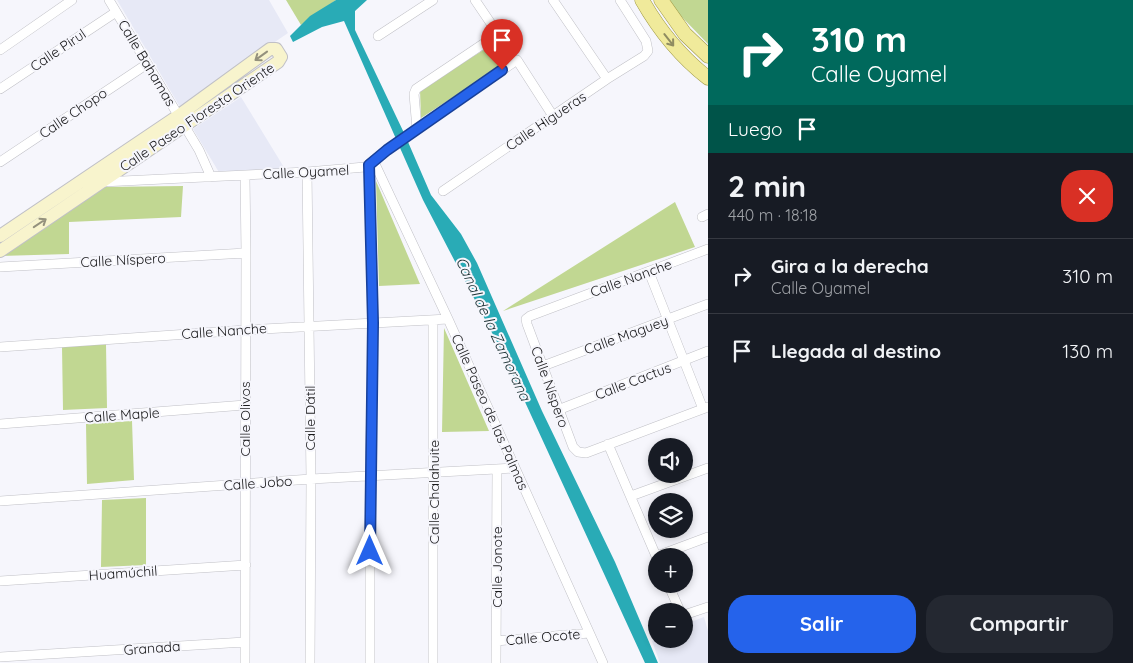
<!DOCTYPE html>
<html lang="es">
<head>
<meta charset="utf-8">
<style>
	:root { --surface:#171b24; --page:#242831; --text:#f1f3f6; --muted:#9ea1a6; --line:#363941; --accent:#2563eb }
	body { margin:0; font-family:Quicksand,sans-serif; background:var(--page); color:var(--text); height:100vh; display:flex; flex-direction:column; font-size:19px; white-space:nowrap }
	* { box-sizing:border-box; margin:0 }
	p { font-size:16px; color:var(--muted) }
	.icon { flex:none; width:28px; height:28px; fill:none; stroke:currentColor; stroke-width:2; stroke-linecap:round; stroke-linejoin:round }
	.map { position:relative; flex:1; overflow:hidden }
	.panel { display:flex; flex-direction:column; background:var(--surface); width:425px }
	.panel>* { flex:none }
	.hud { background:#00695c; color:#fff; overflow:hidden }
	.tools { position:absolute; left:648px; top:438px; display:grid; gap:10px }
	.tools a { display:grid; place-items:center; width:45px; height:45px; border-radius:50%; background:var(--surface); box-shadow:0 2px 8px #0003; font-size:25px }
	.pin { position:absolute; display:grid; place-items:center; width:42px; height:42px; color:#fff; margin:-51px -21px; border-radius:50% 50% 50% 0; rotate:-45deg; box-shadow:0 0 5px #0007 }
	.pin .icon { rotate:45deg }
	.me { position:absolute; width:55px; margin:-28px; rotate:0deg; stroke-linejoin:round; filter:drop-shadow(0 0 4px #0008) }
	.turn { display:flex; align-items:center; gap:18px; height:105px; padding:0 20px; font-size:22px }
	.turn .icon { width:65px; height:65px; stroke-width:2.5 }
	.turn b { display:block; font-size:35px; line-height:42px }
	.then { display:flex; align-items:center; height:48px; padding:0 20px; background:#0003; gap:10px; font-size:19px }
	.round { display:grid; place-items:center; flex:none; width:52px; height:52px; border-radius:20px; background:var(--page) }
	.summary { display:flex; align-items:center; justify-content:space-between; height:85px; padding:0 20px }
	h1 { font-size:30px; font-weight:800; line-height:38px }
	.primary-button { display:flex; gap:10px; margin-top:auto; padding:10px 20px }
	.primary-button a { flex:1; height:58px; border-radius:20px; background:var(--accent); color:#fff; font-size:20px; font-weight:800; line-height:58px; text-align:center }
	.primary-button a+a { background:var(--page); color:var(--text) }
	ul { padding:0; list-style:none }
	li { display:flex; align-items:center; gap:15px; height:75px; padding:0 20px; border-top:1px solid var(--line) }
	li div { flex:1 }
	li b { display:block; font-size:19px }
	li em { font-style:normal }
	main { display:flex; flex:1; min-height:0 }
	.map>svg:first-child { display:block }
</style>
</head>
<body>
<main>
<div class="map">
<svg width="708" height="663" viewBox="0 0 708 663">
	<rect width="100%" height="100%" fill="#f6f6fc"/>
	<path fill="#e7e9f6" d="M117 0H269L288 33 180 107Z
		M241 97 285 169 220 174 193 129Z
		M704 617 708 631V663H660L652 641 657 639H684V628L689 626 688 623Z"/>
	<path fill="#c1d792" d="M286 0H336L301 25Z
		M670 0H708V44L676 11Z
		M496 42 510 60 421 118 420 90Z
		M376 181 420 284 379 286Z
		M183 186 181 217 69 222V254L0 256 101 187Z
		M675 202 695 247 503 311Z
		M444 328 489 431 442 432Z
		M106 344 107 408 63 410 62 347Z
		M132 421 134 480 87 484 86 424Z
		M146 498V565L101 567 102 500Z"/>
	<path fill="#29abb6" d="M336 0H367L355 11V30L405 135 431 195 461 234 477 263 542 411 615 562 658 663H645L503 354 423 200 344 21 322 27 293 42 290 36 310 16Z"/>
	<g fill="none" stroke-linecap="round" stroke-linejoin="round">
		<defs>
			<path id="street" d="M109 0 199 150 211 177
				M553 0 607 79
				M378 36 433 0
				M0 50 72 0
				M0 89 116 12
				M417 129 414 94 416 89 498 34 475 0
				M0 162 147 64
				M374 162 448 319 603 663
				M369 165 373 323 370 476V663
				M307 172 311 479 310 663
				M245 176 246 253 245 663
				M102 182 307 172 365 167 387 150 517 60 553 116
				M443 191 607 79 644 56 648 51 646 41 620 0
				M702 217 708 214
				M708 249 530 316 526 319 527 324 573 447 578 452 586 453 708 407
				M0 267 246 253
				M649 272 703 409
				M0 347 246 330 448 319
				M543 366 708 304
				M558 410 708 351
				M0 424 245 405
				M608 444 656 556
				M631 496 708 468
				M0 501 311 479 515 468
				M657 556 708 537
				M0 581 246 565
				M668 584 680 611
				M684 615 708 607
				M496 641 589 633
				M0 657 245 642
				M433 663V320
				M496 663 497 470"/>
			<path id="secondary" d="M0 236 178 116 270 49H276L281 57 278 62 0 251"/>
			<path id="primary" d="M642 0C659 30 681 57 708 78
				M661 0 685 34 708 56"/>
		</defs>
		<use href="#street" stroke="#c0c0c6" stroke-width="10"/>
		<use href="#secondary" stroke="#c0c0c6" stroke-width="14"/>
		<use href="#primary" stroke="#9e9843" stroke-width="15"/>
		<use href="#street" stroke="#fff" stroke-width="9"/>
		<use href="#secondary" stroke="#f8f4cd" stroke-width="12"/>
		<use href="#primary" stroke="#f0ea9b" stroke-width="14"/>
	</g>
	<defs><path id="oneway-shaft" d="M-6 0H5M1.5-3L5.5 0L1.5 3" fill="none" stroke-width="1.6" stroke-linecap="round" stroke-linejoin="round" transform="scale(1.25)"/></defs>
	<use stroke="#8f8c61" href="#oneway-shaft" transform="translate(669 40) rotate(52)"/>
	<g stroke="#94917d">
		<use href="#oneway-shaft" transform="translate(261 56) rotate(144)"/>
		<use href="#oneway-shaft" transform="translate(40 223) rotate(-34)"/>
	</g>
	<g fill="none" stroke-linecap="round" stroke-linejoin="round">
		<defs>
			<path id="route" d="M370 551 373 323 369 165 387 150 502 70"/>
		</defs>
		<use href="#route" stroke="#184099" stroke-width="12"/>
		<use href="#route" stroke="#2563eb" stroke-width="9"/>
	</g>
	<g text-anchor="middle" stroke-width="4" stroke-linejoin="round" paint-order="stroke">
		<g font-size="14" fill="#19191b" stroke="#f6f6fc">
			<text transform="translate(58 50) rotate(-34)" y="5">Calle Pirul</text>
			<text transform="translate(147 63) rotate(59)" y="5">Calle Bahamas</text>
			<text transform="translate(73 113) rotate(-34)" y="5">Calle Chopo</text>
			<text transform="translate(197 117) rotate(-34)" y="5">Calle Paseo Floresta Oriente</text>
			<text transform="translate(546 121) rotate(-34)" y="5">Calle Higueras</text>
			<text transform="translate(306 172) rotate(-3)" y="5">Calle Oyamel</text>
			<text transform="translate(123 260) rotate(-3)" y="5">Calle Níspero</text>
			<text transform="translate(631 278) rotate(-20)" y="5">Calle Nanche</text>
			<text transform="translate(224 331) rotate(-4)" y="5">Calle Nanche</text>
			<text transform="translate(626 335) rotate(-20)" y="5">Calle Maguey</text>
			<text transform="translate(633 381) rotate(-21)" y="5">Calle Cactus</text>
			<text transform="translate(550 387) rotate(70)" y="5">Calle Níspero</text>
			<text transform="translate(490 412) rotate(66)" y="5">Calle Paseo de las Palmas</text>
			<text transform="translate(122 415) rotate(-4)" y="5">Calle Maple</text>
			<text transform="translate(310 418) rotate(-90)" y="5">Calle Dátil</text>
			<text transform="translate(245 419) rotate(-90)" y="5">Calle Olivos</text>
			<text transform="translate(258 483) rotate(-4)" y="5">Calle Jobo</text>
			<text transform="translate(434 492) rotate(-90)" y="5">Calle Chalahuite</text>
			<text transform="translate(497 567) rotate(-90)" y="5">Calle Jonote</text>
			<text transform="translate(123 573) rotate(-4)" y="5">Huamúchil</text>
			<text transform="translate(543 637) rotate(-5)" y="5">Calle Ocote</text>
			<text transform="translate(152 648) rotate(-4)" y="5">Granada</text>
		</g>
		<g font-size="15" font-style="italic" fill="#1c3234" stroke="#f6f6fc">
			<text transform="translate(493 329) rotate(65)" y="5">Canal de la Zamorana</text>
		</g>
	</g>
</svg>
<div class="tools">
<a><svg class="icon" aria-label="sound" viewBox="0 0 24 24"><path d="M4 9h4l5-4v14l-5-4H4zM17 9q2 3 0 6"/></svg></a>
<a><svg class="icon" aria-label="layers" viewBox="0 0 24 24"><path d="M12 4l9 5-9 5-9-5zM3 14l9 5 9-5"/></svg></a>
<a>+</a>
<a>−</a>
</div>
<div class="pin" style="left:502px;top:70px;background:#d93025"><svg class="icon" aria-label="arrive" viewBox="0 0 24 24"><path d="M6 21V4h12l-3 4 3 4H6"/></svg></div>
<svg class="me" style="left:370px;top:551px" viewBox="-20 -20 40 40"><path d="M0-17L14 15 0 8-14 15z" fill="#2563eb" stroke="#fff" stroke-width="4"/></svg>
</div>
<section class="panel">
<div class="hud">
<div class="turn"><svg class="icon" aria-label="right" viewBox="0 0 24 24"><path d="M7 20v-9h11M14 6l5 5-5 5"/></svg><div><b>310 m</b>Calle Oyamel</div></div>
<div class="then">Luego<svg class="icon" aria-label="arrive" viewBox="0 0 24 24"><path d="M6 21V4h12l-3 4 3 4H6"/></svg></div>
</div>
<div class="summary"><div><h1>2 min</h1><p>440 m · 18:18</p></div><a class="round" style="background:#d93025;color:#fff"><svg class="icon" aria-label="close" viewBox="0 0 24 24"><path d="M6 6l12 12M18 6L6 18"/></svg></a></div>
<ul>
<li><svg class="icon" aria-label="right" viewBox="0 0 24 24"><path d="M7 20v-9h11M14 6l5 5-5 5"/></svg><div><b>Gira a la derecha</b><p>Calle Oyamel</p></div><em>310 m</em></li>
<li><svg class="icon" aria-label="arrive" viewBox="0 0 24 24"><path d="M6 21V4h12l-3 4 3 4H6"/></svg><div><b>Llegada al destino</b></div><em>130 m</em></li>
</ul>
<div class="primary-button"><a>Salir</a><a>Compartir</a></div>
</section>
</main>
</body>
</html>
